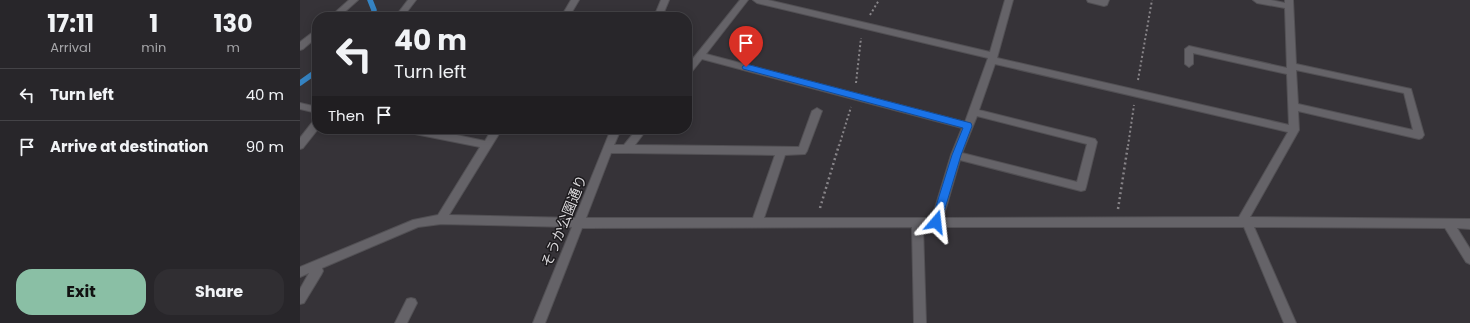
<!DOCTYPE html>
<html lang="en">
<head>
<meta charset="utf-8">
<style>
	:root { --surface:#28262a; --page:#302e32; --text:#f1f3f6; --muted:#a5a5a8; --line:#444347; --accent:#8abfa5 }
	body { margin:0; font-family:Poppins,"Noto Sans JP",sans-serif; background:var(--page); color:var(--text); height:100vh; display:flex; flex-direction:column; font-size:15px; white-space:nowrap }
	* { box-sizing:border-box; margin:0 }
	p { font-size:13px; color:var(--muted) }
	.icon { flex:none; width:22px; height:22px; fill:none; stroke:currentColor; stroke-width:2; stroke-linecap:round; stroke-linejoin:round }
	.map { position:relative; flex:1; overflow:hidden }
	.panel { display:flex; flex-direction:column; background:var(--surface); width:300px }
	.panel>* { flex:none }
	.hud { position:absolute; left:12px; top:12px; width:380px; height:122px; border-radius:16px; box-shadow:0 2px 10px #0003,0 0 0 1px var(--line); background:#28262a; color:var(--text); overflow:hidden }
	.pin { position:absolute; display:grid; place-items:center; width:34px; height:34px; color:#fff; margin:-41px -17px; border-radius:50% 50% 50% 0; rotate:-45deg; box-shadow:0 0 4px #0007 }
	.pin .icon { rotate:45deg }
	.me { position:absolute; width:44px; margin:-22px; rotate:17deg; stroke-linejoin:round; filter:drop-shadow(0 0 3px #0008) }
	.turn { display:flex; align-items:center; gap:14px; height:84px; padding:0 16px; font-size:18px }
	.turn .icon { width:52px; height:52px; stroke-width:2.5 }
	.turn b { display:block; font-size:28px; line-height:34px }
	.then { display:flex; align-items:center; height:38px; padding:0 16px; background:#0003; gap:8px; font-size:15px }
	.eta { display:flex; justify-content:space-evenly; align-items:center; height:68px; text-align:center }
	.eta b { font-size:24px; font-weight:700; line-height:28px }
	.button { display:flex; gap:8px; margin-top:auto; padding:8px 16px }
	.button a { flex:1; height:46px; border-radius:16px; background:var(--accent); color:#111; font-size:16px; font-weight:700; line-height:46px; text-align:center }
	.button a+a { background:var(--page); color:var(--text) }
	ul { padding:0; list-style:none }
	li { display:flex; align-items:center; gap:12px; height:52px; padding:0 16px; border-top:1px solid var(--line) }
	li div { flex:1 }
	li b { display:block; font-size:15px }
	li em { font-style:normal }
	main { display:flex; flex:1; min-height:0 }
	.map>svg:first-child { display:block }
</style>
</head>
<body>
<main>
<section class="panel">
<div class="eta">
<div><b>17:11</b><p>Arrival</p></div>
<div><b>1</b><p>min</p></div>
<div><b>130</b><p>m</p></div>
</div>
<ul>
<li><svg class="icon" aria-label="left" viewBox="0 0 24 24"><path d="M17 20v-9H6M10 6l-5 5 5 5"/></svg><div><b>Turn left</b></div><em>40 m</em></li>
<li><svg class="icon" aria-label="arrive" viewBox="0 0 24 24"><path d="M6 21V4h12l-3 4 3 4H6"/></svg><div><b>Arrive at destination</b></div><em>90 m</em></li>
</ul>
<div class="button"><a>Exit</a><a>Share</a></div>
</section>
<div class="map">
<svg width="1170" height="323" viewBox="0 0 1170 323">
	<rect width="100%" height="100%" fill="#363338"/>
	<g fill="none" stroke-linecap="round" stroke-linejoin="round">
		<path stroke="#3583c2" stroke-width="5.5" d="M70 0 74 10 73 17
			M0 83 17 71"/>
		<defs>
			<path id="minor" d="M49 0H58L39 17H30Z
				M108 0H116L103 17H95Z
				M271 0H279L269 17H261Z
				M361 0H369L362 17H354Z
				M440 0H448L406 54 665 122 688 58 457 3 453 0H468L690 52 705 0H713L697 58 989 125 987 74 893 53V64L889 67 885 64V49L889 46 987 68 985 8 957 3 953 0H971L985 3V0H993L996 64 1111 89 1124 135 1122 138 1119 139 998 111 999 130 950 217 1170 219V229L1157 228 1170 249V264L1166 262 1145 228 954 227 996 323H984L944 227H623L626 323H614L612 227 282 228 245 323H233L272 227 141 224 118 227 22 268 23 271 21 275 4 303 0 304V289L9 273 0 277V267L113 220 138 215 180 147 110 133 107 132 105 129H128L185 141 192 129H202L149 215 275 218 311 129H321L314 145H324L337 129H347L335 145 499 147 512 111 517 108 522 111 507 151 505 154 485 155 464 218H632L651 155 662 128 402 59 390 74 387 75V66ZM695 64 988 132 939 217 643 218 660 160 781 191 785 190 786 187 797 142 795 139 679 110ZM996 70 1104 93 1113 130 998 104ZM677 116 787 144 777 182 662 153ZM311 153H327L475 155 453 218H286Z
				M787 0H809L807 5 804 6 788 2Z
				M17 29V37L3 49 0 50V42Z
				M0 103 17 107V113L0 109Z
				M17 119 18 129 3 148 0 149V138L14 120Z
				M111 298 115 299 117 303 107 323H95L107 299Z"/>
		</defs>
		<use href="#minor" stroke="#525054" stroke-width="2"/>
		<path stroke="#888589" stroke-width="2" stroke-dasharray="2 2.5" stroke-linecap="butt" d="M570 15 579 0
			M838 80 852 0
			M556 83 561 38
			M539 146 551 107
			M828 146 834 105"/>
		<path stroke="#888589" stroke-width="2.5" stroke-dasharray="2 3" stroke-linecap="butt" d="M520 208 539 145
			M818 209 828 145"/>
		<use href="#minor" fill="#656368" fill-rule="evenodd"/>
	</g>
	<path fill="#1a73e8" stroke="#114b97" d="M446 64 671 123 672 126 661 155 640 225 636 226 633 225 631 222 652 155 663 128 443 69 442 67Z"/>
	<g text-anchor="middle" stroke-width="3" stroke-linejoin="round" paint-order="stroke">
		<g font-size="14" fill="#dad8db" stroke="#1d1b1e">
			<text transform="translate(264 221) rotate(-68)" y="5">そうか公園通り</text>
		</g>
	</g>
</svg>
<div class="pin" style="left:446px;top:67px;background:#d93025"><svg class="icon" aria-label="arrive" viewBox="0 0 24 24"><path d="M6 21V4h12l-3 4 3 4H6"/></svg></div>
<svg class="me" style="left:636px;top:222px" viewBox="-20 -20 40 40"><path d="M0-17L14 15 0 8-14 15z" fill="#1a73e8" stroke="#fff" stroke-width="4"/></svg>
<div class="hud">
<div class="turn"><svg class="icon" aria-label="left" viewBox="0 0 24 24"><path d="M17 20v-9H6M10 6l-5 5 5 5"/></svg><div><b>40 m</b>Turn left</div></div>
<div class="then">Then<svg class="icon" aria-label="arrive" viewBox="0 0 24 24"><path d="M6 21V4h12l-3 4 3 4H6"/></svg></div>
</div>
</div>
</main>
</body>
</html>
